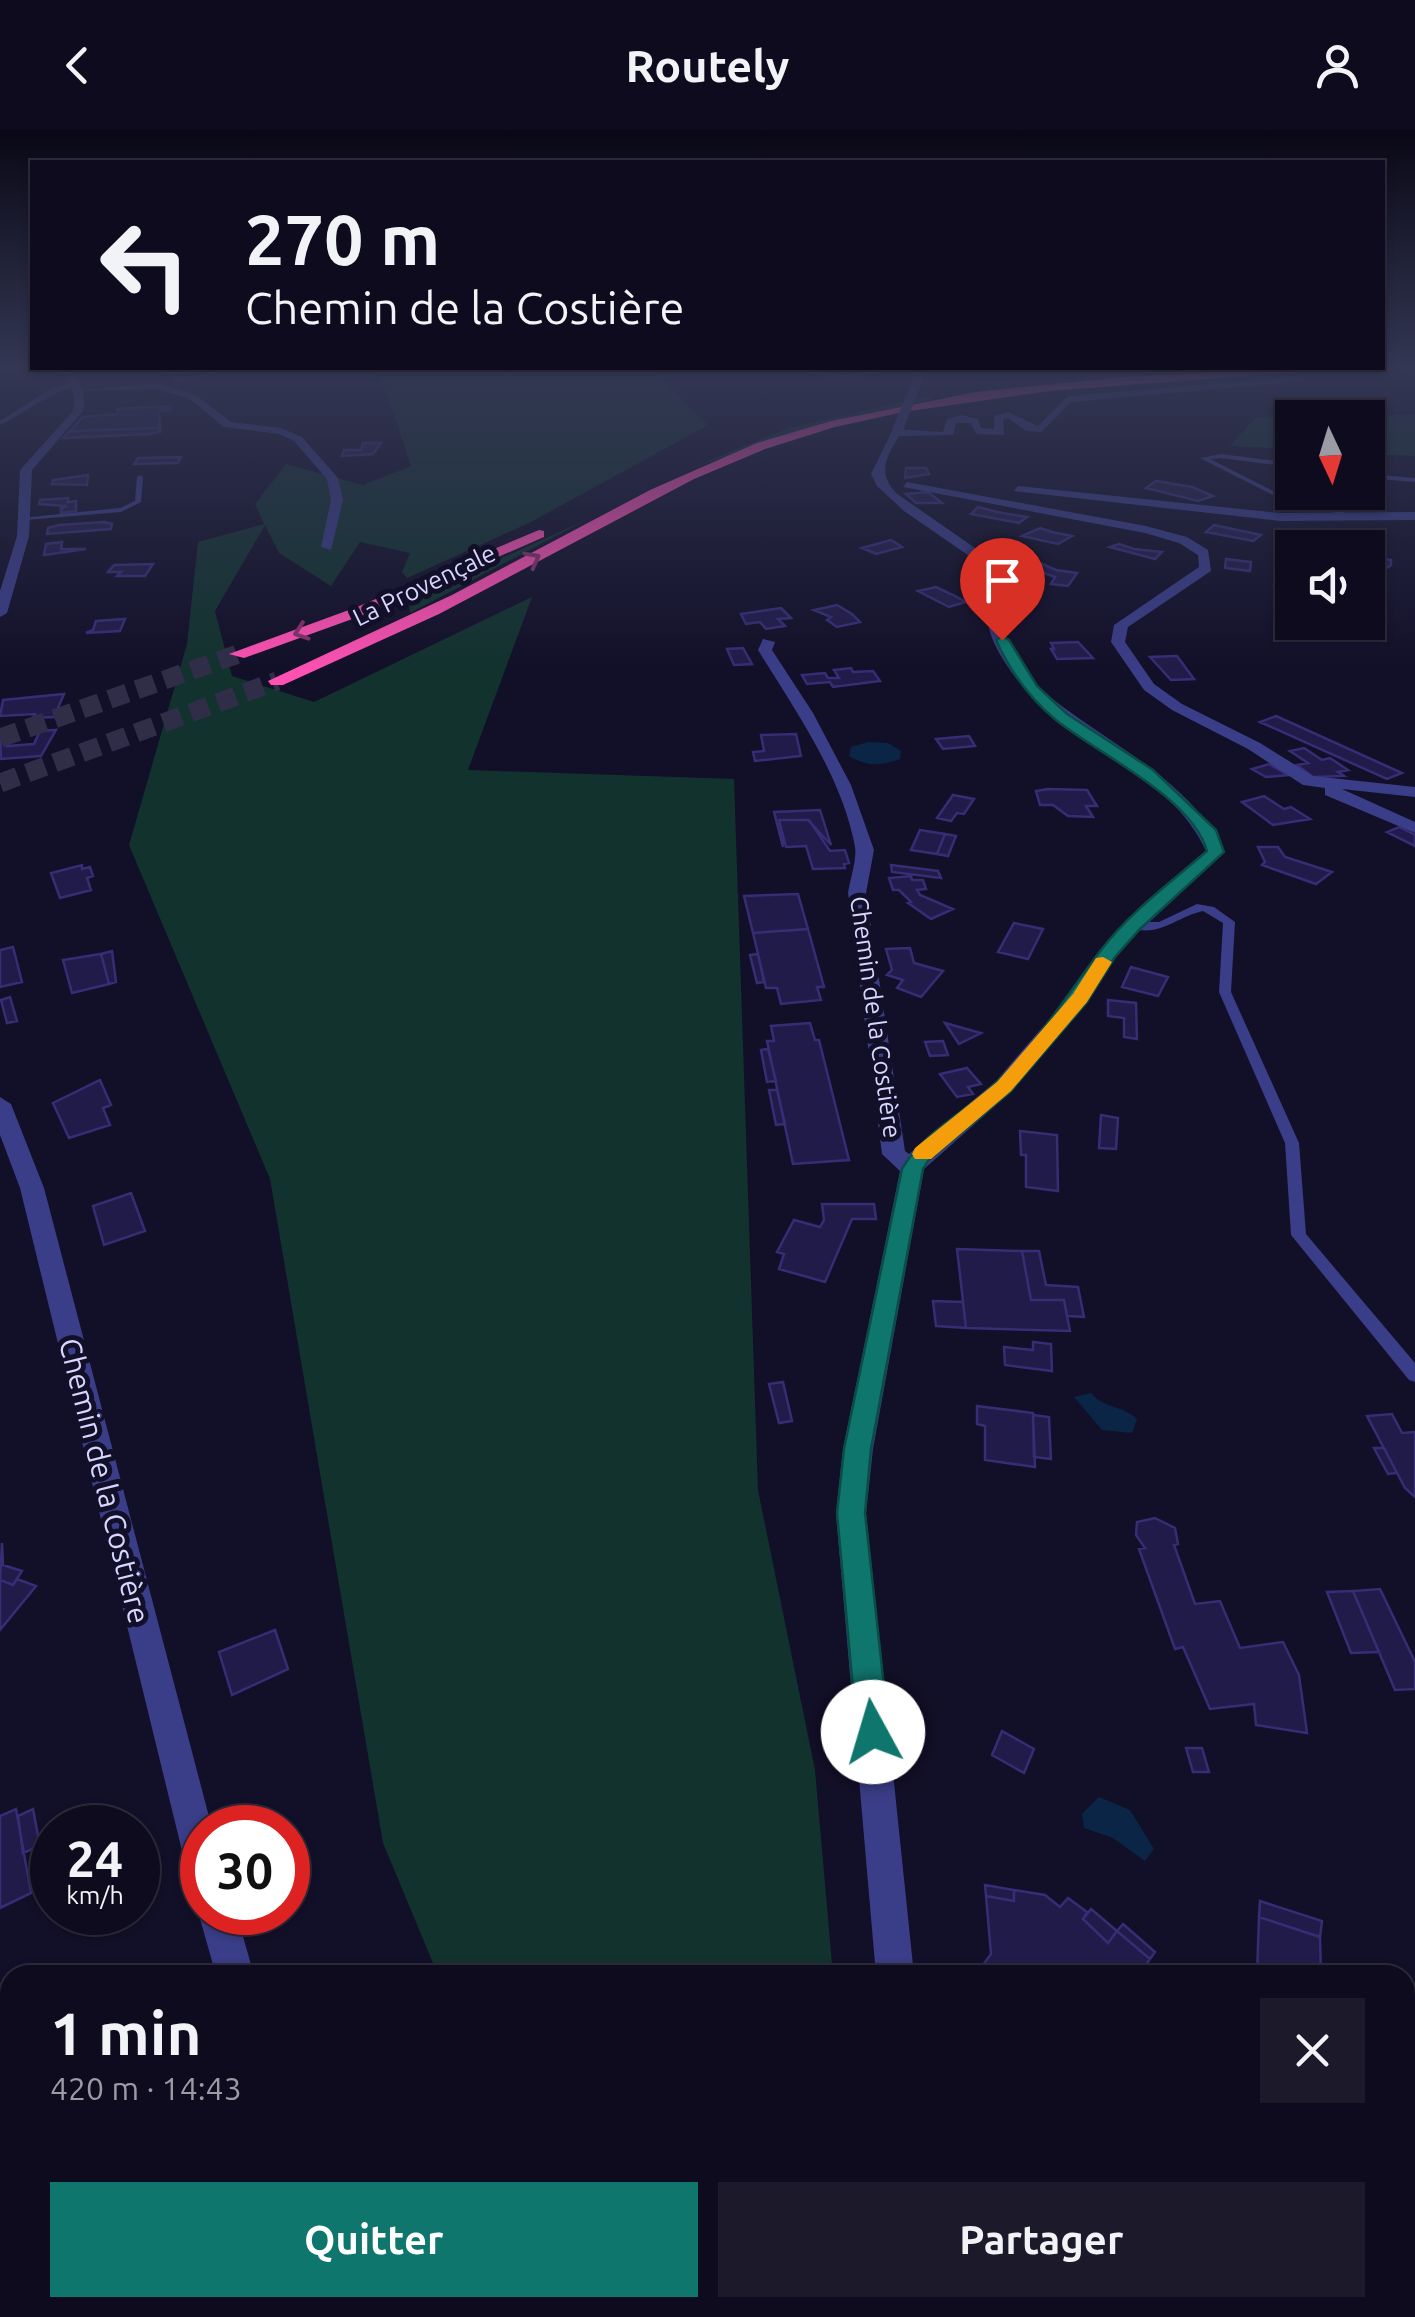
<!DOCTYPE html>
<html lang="fr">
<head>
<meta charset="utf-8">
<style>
	:root { --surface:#0e0b1e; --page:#1c192b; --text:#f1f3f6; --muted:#9b9ba4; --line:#2e2b3c; --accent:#0f766e }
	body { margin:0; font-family:Ubuntu,sans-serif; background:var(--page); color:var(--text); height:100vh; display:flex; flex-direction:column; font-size:38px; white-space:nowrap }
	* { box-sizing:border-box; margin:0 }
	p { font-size:32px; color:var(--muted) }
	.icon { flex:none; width:55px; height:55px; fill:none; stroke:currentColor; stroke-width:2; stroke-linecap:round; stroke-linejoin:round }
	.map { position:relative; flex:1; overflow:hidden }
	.details { position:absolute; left:0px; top:1835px; width:1415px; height:352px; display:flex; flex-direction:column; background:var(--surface); border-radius:30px 30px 0 0; box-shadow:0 2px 8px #0004,0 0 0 2px var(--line) }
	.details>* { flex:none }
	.guide { position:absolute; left:30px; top:30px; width:1355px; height:210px; border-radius:0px; box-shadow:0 2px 8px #0004,0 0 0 2px var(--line); background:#0e0b1e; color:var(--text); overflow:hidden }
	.needle { width:65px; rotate:176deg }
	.tools { position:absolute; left:1275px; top:270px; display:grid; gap:20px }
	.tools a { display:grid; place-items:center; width:110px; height:110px; border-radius:0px; background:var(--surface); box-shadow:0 2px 8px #0004,0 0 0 2px var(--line); font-size:50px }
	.speed { position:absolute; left:30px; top:1675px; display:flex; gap:20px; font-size:50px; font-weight:700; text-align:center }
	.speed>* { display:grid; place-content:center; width:130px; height:130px; border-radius:50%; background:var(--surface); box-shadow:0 2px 8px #0004,0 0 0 2px var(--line); line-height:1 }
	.speed small { font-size:25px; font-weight:400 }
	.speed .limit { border:15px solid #d22; background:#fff; color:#111 }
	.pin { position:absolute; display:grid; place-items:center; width:85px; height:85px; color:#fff; margin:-102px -42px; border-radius:50% 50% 50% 0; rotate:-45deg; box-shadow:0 0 10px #0007 }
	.pin .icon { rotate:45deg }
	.me { position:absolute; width:110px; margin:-55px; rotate:354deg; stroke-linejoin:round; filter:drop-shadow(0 0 8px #0008) }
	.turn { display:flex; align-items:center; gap:35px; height:210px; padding:0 50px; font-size:45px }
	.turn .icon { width:130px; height:130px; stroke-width:2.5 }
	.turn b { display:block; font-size:70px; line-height:85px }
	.round { display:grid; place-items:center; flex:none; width:105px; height:105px; border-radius:0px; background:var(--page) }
	.head { display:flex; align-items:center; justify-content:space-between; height:170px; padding:0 50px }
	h1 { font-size:60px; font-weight:700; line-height:75px }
	.cta { display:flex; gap:20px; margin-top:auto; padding:20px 50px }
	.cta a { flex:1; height:115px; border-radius:0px; background:var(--accent); color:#fff; font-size:40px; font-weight:700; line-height:115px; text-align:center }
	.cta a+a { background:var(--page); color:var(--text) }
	header { display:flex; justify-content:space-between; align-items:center; height:130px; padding:0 50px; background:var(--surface); font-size:45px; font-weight:700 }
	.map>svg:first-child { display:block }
</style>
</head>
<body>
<header><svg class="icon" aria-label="back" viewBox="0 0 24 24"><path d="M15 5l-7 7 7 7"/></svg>Routely<svg class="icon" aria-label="person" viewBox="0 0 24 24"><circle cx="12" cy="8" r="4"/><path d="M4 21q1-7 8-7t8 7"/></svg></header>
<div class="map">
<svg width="1415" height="2187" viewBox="0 0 1415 2187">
	<rect width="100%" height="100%" fill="#120f28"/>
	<path fill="#12322e" d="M378 238H650L708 295 531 392 407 448 402 442 410 423 360 412 331 456 279 423 265 395 215 481 232 546 314 572 532 467 468 640 734 649 758 1360 815 1640 833 1845H438L383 1713 270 1049 129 715 187 514 198 412 264 394 255 374 286 334 363 355 411 336Z
		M928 266 932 270 826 292 691 338 789 298Z
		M1415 285V326L1368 324V288H1292V319L1230 316 1256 287Z
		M586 390 410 483 409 470Z
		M578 2178H703C663 2187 621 2186 579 2182Z"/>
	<path fill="#0a2546" d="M868 612 888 613 901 621 900 629C880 636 868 637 849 626L851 617Z
		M1091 1263C1105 1279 1122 1275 1137 1289L1132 1303 1102 1300 1074 1267Z
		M1099 1667 1130 1680 1154 1719 1145 1731 1113 1708 1084 1698 1082 1684Z"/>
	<path fill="#211b49" stroke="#362d75" stroke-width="2.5" d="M185 238 192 242 208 240 214 244 177 250 169 244 177 243 172 239Z
		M170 276 171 280 159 281 160 298 70 301 83 287 118 284V279Z
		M160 298V302L149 304 63 308 70 301Z
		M363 313H381L373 324 342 326 344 320H361Z
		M181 327 178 333 134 334 138 328Z
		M906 338H926L929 344 905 348Z
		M88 345 87 355 52 354 53 350Z
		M1156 351 1192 357 1213 366 1198 371 1146 358Z
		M928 362 942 373H916L906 364Z
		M68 368V372L76 371V381L61 383V378L67 376 39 374 40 370Z
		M978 377 997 382 1027 387 1019 393 971 384Z
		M104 392 112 394 111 399 47 404 48 398 59 395Z
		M1214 395 1261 405 1253 411 1206 402Z
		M1040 398 1052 402 1072 406 1058 414 1022 406Z
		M1306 403 1323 404 1350 414 1328 418 1297 405Z
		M891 410 902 417 876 424 862 418Z
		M62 412 61 419H86L44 425 46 414Z
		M1119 414 1134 419 1162 422 1155 429 1110 417Z
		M1282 425H1292V457L1274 455Z
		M1370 427 1391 430V435L1368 450Z
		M1226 429 1251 432 1250 441 1225 438Z
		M1035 431 1056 440 1077 443 1068 456 1051 454 1055 447 1022 435Z
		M153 434 145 446H117L121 442H108L114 435Z
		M936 457 951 464 966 472 949 477 918 461Z
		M837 475 852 484 860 492 837 497 827 490 831 487 814 480Z
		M781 478 791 488 778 489 785 496 766 499 760 492 746 494 741 484Z
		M125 489 120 501 86 503 93 500 96 491Z
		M1078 512 1093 528 1057 529 1051 519H1054L1051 513Z
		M743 518 752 534 734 535 727 519Z
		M1177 526 1194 549 1171 550 1150 527Z
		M851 538 853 542 873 541 880 551 833 557 830 552 807 554 802 545 825 543 828 548H839L834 540Z
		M64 564 54 587 33 588 35 584 0 586 3 570Z
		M1276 586 1402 643 1387 649 1260 592Z
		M56 600 41 626 1 629 0 604 13 603 7 616 34 614 40 601Z
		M796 604 801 626 755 631 753 622 764 621 761 605Z
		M969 606 975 616 943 619 936 609Z
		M1304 618 1322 630 1330 628 1348 640 1338 642 1344 646 1313 647 1297 635 1308 633 1290 621Z
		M1269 634 1288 645 1266 647 1252 639Z
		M1048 659 1087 660 1097 676H1086L1093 687 1068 686 1053 675H1040L1036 661Z
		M953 665 974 669 964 684 957 683 951 691 937 688Z
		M1264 666 1284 679 1291 677 1310 689 1273 695 1242 672Z
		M820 680 831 715 808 690H779L783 717 774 682Z
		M779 690H809L830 721 845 720 849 733 844 734 845 738 813 739 806 716 786 717Z
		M1399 697 1415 705V716L1387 702Z
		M920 700 945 704 937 724 911 720Z
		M945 704 956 706 948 726 937 724Z
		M1258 717H1278L1285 727 1332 742 1316 754 1262 735 1265 732Z
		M82 735V739L90 737 93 746 87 748 91 760 60 768 51 743Z
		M891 735 938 741 941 748 892 742Z
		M911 746 912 750H923L926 759 917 760 920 765 953 779 931 789 908 773 911 772 899 760H893L889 748Z
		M798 764 808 799 753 803 744 766Z
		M1014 793 1043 799 1028 829 998 822Z
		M808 799 824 857H817L821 870 781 874 777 858H766L753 803Z
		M13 817 22 852 0 857V820Z
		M910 818 914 833 943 841 921 867 897 858 903 850 887 845 892 840 886 819Z
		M112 821 116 852 109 854 101 824Z
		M101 824 109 854 72 863 63 830Z
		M758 824 764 852 757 853 750 825Z
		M1131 837 1168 847 1158 866 1122 857Z
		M10 867 17 891 7 893 1 870Z
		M1108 870 1136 873 1137 909 1124 907V888L1108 886Z
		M810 893 815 910H819L849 1030 793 1034 767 911H774L771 896Z
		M945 893 981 903 959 914Z
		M943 911 948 925 930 926 925 912Z
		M768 919 776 951 767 952 761 920Z
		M967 938 981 954 968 957 973 964 957 967 940 944Z
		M100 950 111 975 103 978 110 995 69 1008 53 973Z
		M769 960H777L785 994 776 995Z
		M1101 985 1118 988 1116 1019 1099 1018Z
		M1020 1001 1057 1005 1058 1061 1026 1057V1025H1021Z
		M131 1063 145 1101 104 1115 93 1076Z
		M822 1074H874L876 1089H852L825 1152 779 1139 784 1124 777 1122 794 1090 820 1097 824 1090Z
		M957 1119 1022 1121 1031 1170H1064L1070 1201 966 1198Z
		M1022 1121H1039L1046 1155 1078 1157 1084 1187 1067 1186 1064 1170H1031Z
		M933 1171 963 1172 966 1198 936 1196Z
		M1033 1212 1051 1214 1052 1241 1005 1235 1004 1217 1033 1220Z
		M783 1252 792 1291 779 1293 769 1254Z
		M977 1276 1033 1283 1035 1337 985 1330V1296L977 1294Z
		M1392 1284 1402 1303 1415 1302V1367L1405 1358 1367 1286Z
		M1033 1285 1049 1287 1051 1329 1034 1327Z
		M1374 1318H1384L1397 1343 1388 1344Z
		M1155 1388 1175 1398 1178 1414 1174 1415 1195 1474 1220 1471 1240 1518 1283 1512 1299 1545 1307 1603 1256 1595 1254 1574 1210 1579 1183 1517 1175 1519 1139 1419 1145 1418 1136 1405 1137 1392Z
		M2 1413 3 1435 22 1441 13 1455 0 1450Z
		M17 1449 36 1456 0 1500V1450L13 1455Z
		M1380 1459 1415 1532V1559L1395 1560 1353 1461Z
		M1353 1461 1379 1522 1351 1523 1327 1462Z
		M275 1500 288 1539 232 1565 219 1522Z
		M1002 1601 1034 1619 1024 1643 992 1625Z
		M1186 1618H1202L1209 1642H1193Z
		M16 1679 31 1763 0 1778V1686Z
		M33 1679 40 1716 23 1723 18 1686Z
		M985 1755 1014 1760V1771L986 1766Z
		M1014 1760 1045 1765 1060 1777 1068 1768 1087 1782 1083 1789 1108 1813 1117 1801 1150 1829 1144 1837 1152 1845H1044L1037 1838 1019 1839 1015 1845H995L983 1835 991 1824 986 1766 1014 1771Z
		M1260 1771 1322 1791 1320 1807 1259 1787Z
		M1091 1779 1117 1801 1108 1813 1083 1789Z
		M1259 1787 1320 1807 1321 1845H1257Z
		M1123 1794 1155 1822 1150 1829 1117 1801Z
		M973 2178H1047V2187H974Z
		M1252 2178H1338L1342 2187H1256Z"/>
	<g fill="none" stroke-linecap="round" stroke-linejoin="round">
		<path stroke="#302d48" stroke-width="19" stroke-dasharray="19 10" stroke-linecap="butt" d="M0 608 238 524
			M0 653 277 551"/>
		<path fill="#3a3d87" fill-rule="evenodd" d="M802 238 845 245 889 238C861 254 830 249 800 241Z
			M77 252 79 255C50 262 27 282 0 295V291L52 258Z
			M1221 324 1292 333V337L1221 328 1210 329 1277 363 1360 387 1356 389 1273 365 1200 328Z
			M1368 344 1415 348V352L1368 348Z
			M140 345 143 347 141 372 121 382 25 390 21 388 120 378 135 371 137 347Z
			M1197 774 1214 777 1235 792 1231 862 1299 1013 1306 1104 1415 1233V1252L1409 1250 1291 1105 1285 1013 1219 862 1223 793 1203 781C1175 787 1158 810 1127 796L1133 792H1159Z"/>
		<path fill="#3a3d87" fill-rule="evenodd" d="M1305 246 1302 251 1071 272 1041 302 1026 301 1008 288 1003 289 1004 305 977 304 970 293H956L953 305 899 306C886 328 877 342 896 363L998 434C1009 454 999 468 1001 489 1004 515 1022 539 1039 558 1102 612 1187 645 1225 722L1140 800 1116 827 1087 871 1012 961 924 1039 873 1319 866 1383 914 1845H876L836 1383 843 1319 900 1041 882 1024 848 763C850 749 857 730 855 717 842 646 795 580 758 520L763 509 775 512 772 520 813 583 851 655 874 720 866 763 905 1021 909 1024 996 951 1072 863 1101 820 1126 792 1206 721C1166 634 1056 613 1006 534 997 520 987 502 987 484 987 468 994 456 988 439L904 381 877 356 871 344 893 299 943 302 947 289 961 285 978 289 981 298 994 299V286L1008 282 1038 296 1068 266Z
			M157 253 196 265 231 292 281 298 302 307 338 348 343 370 331 420 321 417 331 370 327 349 294 311 279 304 224 297 190 269 156 259 75 261Z
			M907 352 1146 396 1187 407 1208 420 1211 441 1128 497 1125 512 1154 554 1182 574 1260 613 1313 646 1415 657V667L1342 659 1415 692V703L1325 665V658L1303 655 1248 619 1172 580 1144 560 1111 512 1114 495 1199 437 1198 425 1179 413 1145 403 903 357Z
			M1018 356 1280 383 1415 382V390L1280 391 1014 361Z
			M0 967 11 974 44 1058 212 1698H202V1747L189 1742 184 1729 20 1058 0 1005Z
			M202 1771V1782H236L254 1845H216L198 1782Z
			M342 2178H391L395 2187H346Z
			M879 2178H925L923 2187H877Z"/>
		<path fill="#3a3d87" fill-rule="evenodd" d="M59 238H67C80 252 87 261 83 281L32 340 29 406 7 483 0 487V461L17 406 20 340 73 281C77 261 69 253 59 238Z"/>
		<path fill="#ff51b2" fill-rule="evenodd" d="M1294 238H1349L1049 261 903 282 835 297 765 319 694 349 439 484 283 555H271L268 551 452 465 650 360 757 313 831 291 976 262 1123 247Z
			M539 400 544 401V407L369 483 244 528 229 524 357 477Z"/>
		<path stroke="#3a3d87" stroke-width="10" d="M897 301 919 247"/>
	</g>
	<defs><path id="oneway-chevron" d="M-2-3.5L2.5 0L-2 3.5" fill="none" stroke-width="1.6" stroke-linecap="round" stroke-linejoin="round" transform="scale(2.5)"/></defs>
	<g stroke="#88306d">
		<use href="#oneway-chevron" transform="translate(533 429) rotate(-28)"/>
		<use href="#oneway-chevron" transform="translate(301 502) rotate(161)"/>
	</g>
	<linearGradient id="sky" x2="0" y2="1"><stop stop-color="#0a0816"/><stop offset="0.44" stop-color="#333753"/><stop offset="1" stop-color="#333753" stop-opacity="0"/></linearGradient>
	<rect width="1415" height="542" fill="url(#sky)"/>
	<path fill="#0f766e" stroke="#0a4d48" stroke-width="2.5" d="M1002 506 1009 510 1037 556 1067 584 1153 640 1216 700 1224 722 1139 800 1115 827 1087 872 1011 961 928 1031 923 1039 871 1319 865 1383 889 1602 884 1613 873 1618 862 1613 857 1602 837 1383 844 1319 902 1039C923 1002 966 982 997 952 1037 913 1067 865 1101 820 1130 782 1171 752 1207 721 1192 667 1098 624 1056 590 1029 568 1010 541 996 510Z"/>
	<path fill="#f59e0b" d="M1103 827 1112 832 1087 872 1011 961 931 1029H915L912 1024 915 1018 997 952 1073 864 1096 828Z"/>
	<g text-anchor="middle" stroke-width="10" stroke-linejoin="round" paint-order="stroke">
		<g font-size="25" fill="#d8d6ff" stroke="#120f28">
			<text transform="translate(424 455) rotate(-26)" y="9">La Provençale</text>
			<text transform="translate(876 887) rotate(82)" y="9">Chemin de la Costière</text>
		</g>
		<g font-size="30" fill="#d8d6ff" stroke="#120f28">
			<text transform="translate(104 1351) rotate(76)" y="10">Chemin de la Costière</text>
		</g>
	</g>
</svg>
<div class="tools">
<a><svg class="needle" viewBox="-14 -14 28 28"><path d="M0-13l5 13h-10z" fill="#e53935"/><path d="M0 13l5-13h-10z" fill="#9b9ba4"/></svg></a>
<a><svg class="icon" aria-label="sound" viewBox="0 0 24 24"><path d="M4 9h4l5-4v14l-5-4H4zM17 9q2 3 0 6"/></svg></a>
</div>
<div class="speed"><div>24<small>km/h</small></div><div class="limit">30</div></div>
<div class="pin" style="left:1002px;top:510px;background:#d93025"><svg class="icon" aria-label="arrive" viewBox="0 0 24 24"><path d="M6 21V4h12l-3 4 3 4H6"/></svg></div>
<svg class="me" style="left:873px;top:1602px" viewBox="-20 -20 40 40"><circle r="19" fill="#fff"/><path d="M0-13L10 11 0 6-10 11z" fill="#0f766e"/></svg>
<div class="guide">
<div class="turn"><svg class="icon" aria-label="left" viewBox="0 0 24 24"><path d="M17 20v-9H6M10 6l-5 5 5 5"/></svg><div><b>270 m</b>Chemin de la Costière</div></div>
</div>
<section class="details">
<div class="head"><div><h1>1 min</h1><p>420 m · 14:43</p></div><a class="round"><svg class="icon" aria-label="close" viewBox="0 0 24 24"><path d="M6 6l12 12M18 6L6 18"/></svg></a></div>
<div class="cta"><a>Quitter</a><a>Partager</a></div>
</section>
</div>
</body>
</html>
